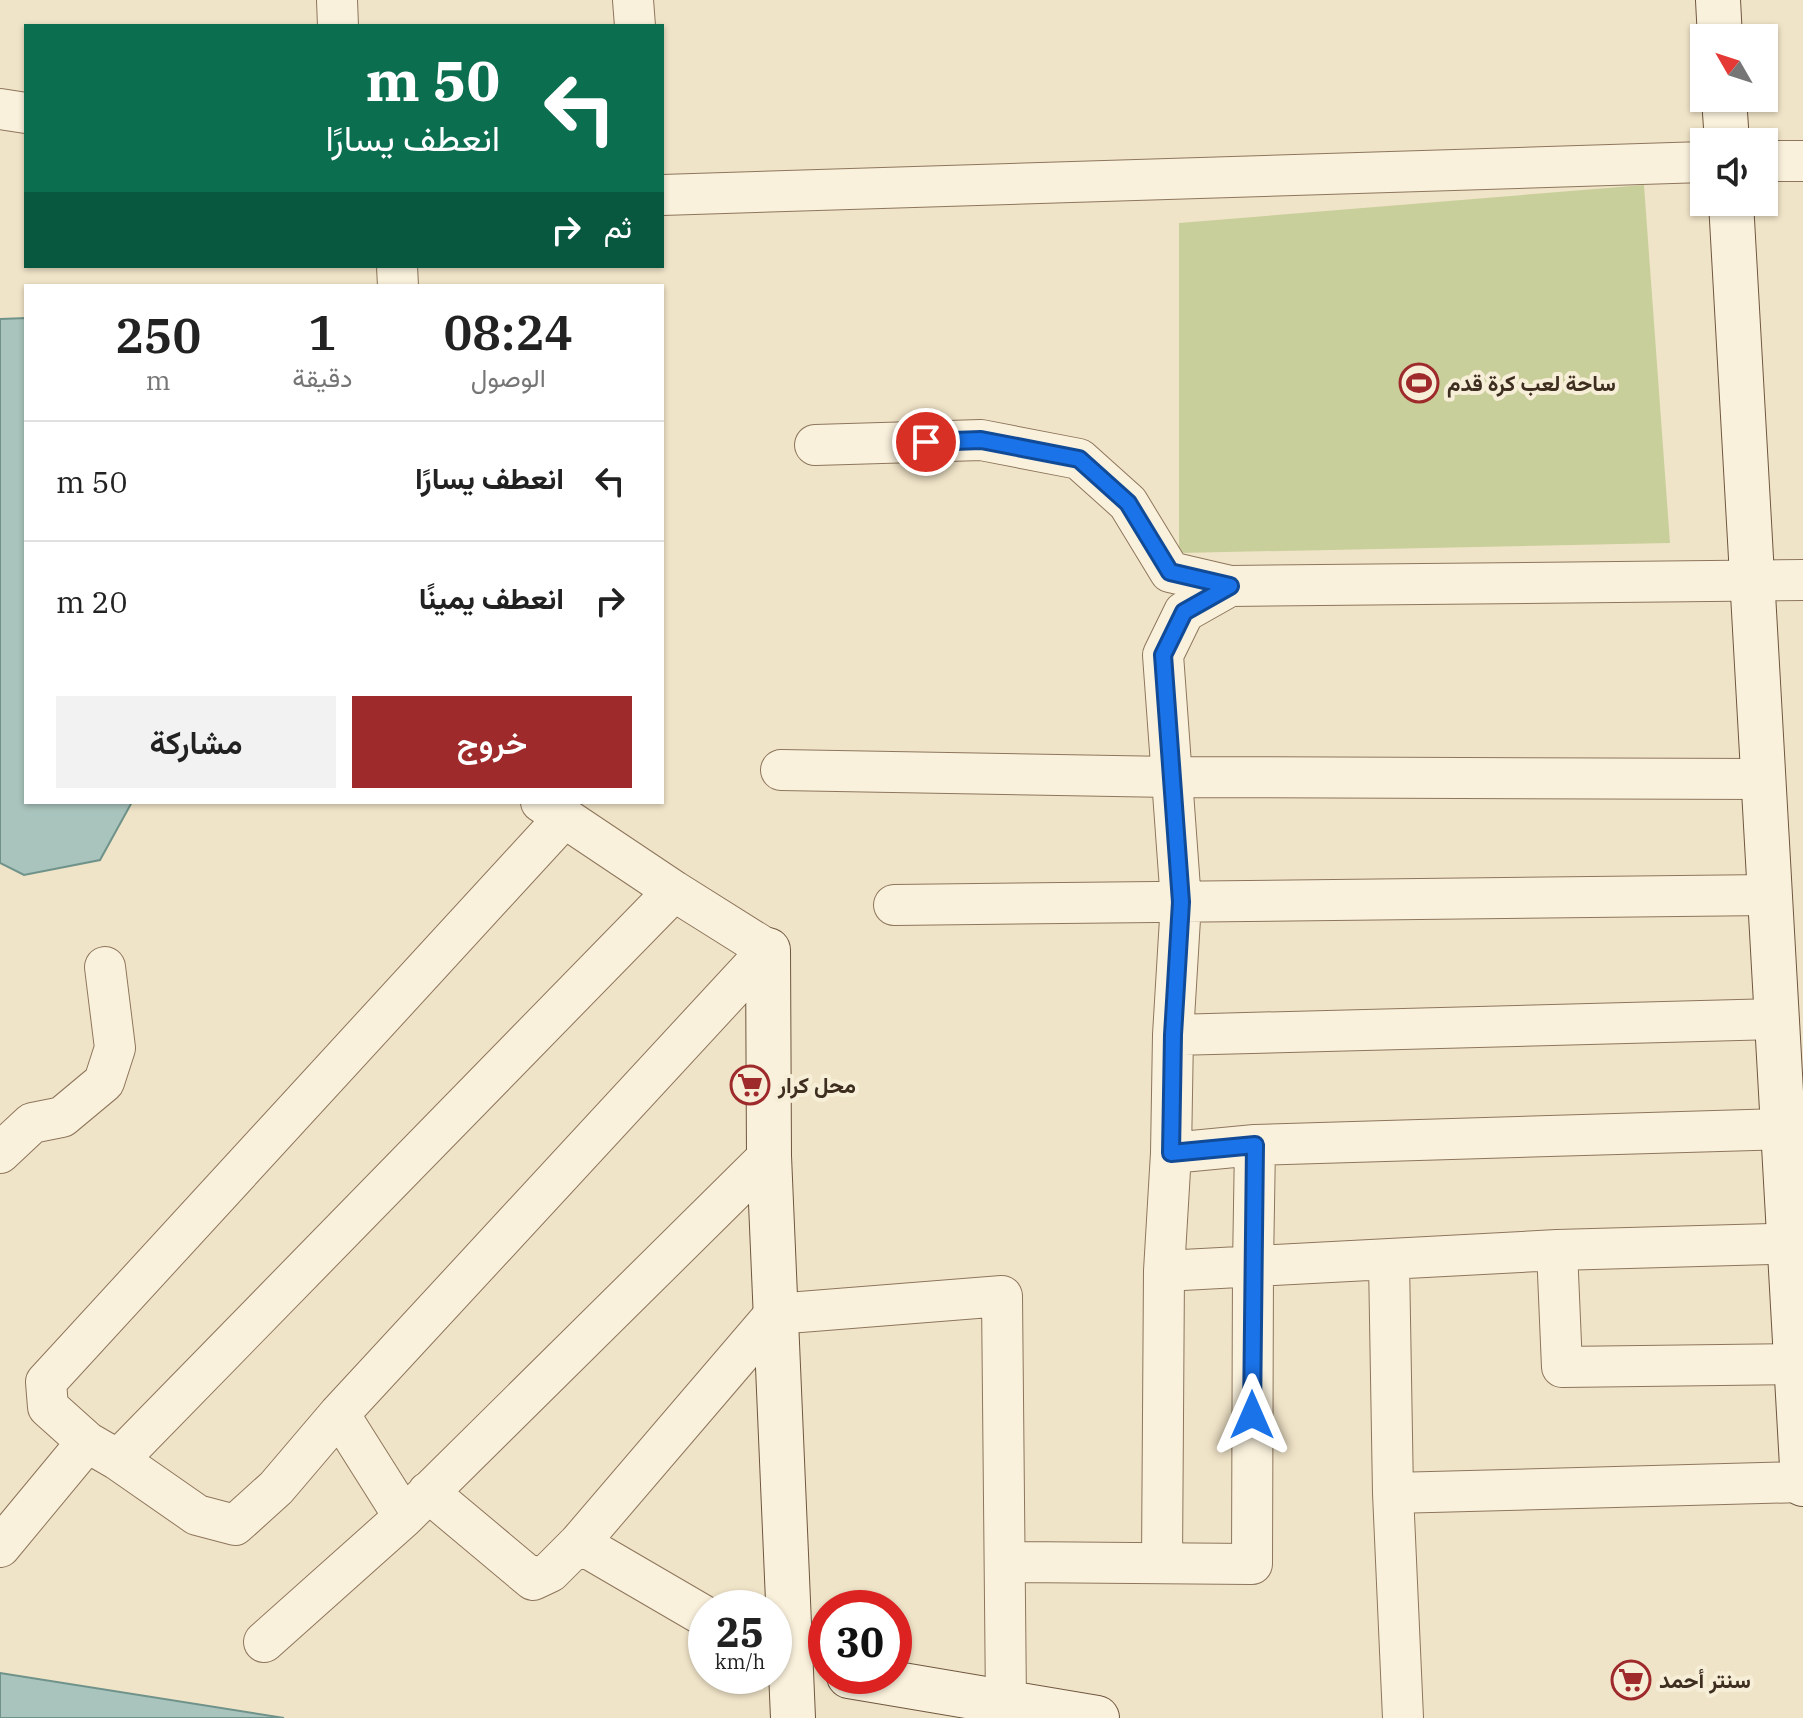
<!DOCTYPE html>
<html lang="ar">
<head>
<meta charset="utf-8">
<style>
	:root { --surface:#fff; --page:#f2f2f2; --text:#222; --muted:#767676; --line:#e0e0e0; --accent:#9e2a2b }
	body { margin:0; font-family:"IBM Plex Serif",Vazirmatn,serif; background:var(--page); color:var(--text); direction:rtl; height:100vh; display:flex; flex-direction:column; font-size:30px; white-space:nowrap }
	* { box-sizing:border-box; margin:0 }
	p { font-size:26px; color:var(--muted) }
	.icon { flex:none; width:44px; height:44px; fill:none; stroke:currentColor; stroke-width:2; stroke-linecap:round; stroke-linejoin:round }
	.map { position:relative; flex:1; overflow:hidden; direction:ltr }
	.sheet { position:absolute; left:24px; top:284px; width:640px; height:520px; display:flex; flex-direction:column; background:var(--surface); border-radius:0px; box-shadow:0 2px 6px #0004; direction:rtl }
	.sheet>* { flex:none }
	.guide { position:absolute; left:24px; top:24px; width:640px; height:244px; border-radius:0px; box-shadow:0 2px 6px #0004; direction:rtl; background:#0b6e4f; color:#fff; overflow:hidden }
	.needle { width:52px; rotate:309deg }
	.fabs { position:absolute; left:1690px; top:24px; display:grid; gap:16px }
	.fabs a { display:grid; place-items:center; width:88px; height:88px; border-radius:0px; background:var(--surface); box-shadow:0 2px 6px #0004; font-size:40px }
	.speed { position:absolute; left:688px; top:1590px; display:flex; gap:16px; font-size:40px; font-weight:700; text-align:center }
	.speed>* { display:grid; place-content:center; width:104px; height:104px; border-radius:50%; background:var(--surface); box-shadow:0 2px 6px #0004; line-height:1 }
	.speed small { font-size:20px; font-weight:400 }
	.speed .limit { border:12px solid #d22; background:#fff; color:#111 }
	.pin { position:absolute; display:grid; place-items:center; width:68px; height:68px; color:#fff; margin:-34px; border:4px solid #fff; border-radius:50%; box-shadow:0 2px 8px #0007 }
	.me { position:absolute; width:88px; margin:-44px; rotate:0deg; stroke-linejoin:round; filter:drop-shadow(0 0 6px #0008) }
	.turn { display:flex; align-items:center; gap:28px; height:168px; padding:0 32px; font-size:36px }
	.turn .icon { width:104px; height:104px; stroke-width:2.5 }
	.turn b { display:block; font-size:56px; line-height:68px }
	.then { display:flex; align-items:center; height:76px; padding:0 32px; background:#0003; gap:16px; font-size:30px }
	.eta { display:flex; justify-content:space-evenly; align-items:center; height:136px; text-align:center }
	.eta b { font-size:48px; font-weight:600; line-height:56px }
	.cta { display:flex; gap:16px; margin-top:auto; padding:16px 32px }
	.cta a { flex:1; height:92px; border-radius:0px; background:var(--accent); color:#fff; font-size:32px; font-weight:600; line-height:92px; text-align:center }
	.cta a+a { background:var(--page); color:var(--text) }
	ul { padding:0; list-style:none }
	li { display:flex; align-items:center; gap:24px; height:120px; padding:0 32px; border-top:2px solid var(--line) }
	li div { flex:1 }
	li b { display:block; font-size:30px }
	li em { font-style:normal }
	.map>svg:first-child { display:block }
</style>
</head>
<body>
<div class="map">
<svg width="1803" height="1718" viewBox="0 0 1803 1718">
	<rect width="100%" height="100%" fill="#f0e4c8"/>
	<path fill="#c9cf9b" d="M1644 185 1670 543 1179 553V223Z"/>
	<path fill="#a9c4bc" stroke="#6f938a" stroke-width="2" d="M26 318V802H132L100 860 24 875 0 863V319Z
		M0 1673 284 1718H0Z"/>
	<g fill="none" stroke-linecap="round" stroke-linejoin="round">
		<defs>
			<path id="street" d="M337 0 338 26
				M633 0 635 26
				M0 109 26 113
				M1764 161H1803
				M662 195 1704 162
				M397 266 398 286
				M815 445 981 440 1079 459 1128 503 1170 572 1230 586 1803 580
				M781 770 1170 777 1764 779
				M541 802 674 891 768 950 339 1414 276 1488 235 1525 197 1515 118 1460 87 1442 48 1407 46 1382 564 818
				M894 905 1768 895
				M1173 1035 1776 1019
				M0 1153 32 1123 62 1117 104 1082 115 1048 105 967
				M1171 1153 1255 1145 1784 1129
				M1557 1250 1562 1367 1794 1364
				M1389 1261 1393 1493 1403 1718
				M1164 1271 1557 1250 1803 1243
				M339 1414 404 1517
				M118 1460 674 891
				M428 1492 533 1580 550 1572 579 1543 775 1314 1002 1296 1006 1703
				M1393 1493 1803 1482
				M579 1543 706 1617
				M0 1547 87 1442
				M1005 1562 1252 1564 1253 1266 1255 1145
				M1162 1562 1164 1271 1171 1153 1173 1035 1181 902 1163 655 1184 612 1230 586
				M264 1642 404 1517 769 1156"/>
			<path id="secondary" d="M1718 0 1720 38
				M1724 98 1727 142
				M1731 202 1803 1484
				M768 950 769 1156 793 1718
				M849 1676 1097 1718"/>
		</defs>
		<use href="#street" stroke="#8d765c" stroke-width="42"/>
		<use href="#secondary" stroke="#6f573f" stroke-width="46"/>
		<use href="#street" stroke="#faf1dc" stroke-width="40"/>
		<use href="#secondary" stroke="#faf1dc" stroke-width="44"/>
	</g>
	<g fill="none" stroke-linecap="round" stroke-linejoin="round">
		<defs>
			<path id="route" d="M926 442 981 440 1079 459 1128 503 1170 572 1230 586 1184 612 1163 655 1181 902 1173 1035 1171 1153 1255 1145 1252 1415"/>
		</defs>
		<use href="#route" stroke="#114b97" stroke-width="20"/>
		<use href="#route" stroke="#1a73e8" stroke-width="14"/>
	</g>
	<defs>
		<symbol id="stadium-ring" viewBox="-11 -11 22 22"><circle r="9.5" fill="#f7eed8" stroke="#9e2a2b" stroke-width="1.5"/><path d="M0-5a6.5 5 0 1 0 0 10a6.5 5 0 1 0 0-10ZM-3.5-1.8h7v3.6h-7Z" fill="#9e2a2b"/></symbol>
		<symbol id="supermarket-ring" viewBox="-11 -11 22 22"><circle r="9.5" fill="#f7eed8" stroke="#9e2a2b" stroke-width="1.5"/><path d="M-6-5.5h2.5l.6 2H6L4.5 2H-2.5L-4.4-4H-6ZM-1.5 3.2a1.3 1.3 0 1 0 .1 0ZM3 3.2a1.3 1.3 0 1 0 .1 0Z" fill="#9e2a2b"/></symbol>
	</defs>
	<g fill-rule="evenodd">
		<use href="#stadium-ring" x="1397" y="361" width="44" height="44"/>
		<use href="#supermarket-ring" x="728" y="1063" width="44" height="44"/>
		<use href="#supermarket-ring" x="1609" y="1658" width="44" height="44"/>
	</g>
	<g text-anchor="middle" stroke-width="8" stroke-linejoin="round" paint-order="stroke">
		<g font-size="22" font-weight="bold" fill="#3d2e20" stroke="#f7eed8" text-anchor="start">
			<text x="1447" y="391">ساحة لعب كرة قدم</text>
			<text x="778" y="1093">محل كرار</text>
			<text x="1659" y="1688">سنتر أحمد</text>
		</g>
	</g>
</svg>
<div class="fabs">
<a><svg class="needle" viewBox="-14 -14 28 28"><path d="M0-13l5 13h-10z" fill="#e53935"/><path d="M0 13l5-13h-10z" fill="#767676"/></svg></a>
<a><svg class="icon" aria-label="sound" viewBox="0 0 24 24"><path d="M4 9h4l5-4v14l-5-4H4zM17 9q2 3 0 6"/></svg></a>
</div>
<div class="speed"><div>25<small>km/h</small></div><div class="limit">30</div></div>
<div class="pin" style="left:926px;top:442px;background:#d93025"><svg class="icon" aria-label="arrive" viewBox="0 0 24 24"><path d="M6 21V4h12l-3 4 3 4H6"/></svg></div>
<svg class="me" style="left:1252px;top:1415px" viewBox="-20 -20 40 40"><path d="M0-17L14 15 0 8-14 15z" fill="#1a73e8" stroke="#fff" stroke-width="4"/></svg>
<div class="guide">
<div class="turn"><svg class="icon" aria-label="left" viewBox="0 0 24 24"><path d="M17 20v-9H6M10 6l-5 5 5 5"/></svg><div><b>50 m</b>انعطف يسارًا</div></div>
<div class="then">ثم<svg class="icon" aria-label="right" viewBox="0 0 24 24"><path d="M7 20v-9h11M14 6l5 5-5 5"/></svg></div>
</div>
<section class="sheet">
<div class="eta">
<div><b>08:24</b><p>الوصول</p></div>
<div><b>1</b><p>دقيقة</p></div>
<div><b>250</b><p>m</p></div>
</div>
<ul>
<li><svg class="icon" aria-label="left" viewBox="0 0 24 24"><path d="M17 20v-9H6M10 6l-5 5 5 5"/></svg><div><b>انعطف يسارًا</b></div><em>50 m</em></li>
<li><svg class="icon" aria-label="right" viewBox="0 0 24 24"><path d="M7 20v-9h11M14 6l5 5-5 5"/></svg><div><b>انعطف يمينًا</b></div><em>20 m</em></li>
</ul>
<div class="cta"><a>خروج</a><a>مشاركة</a></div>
</section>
</div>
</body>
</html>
